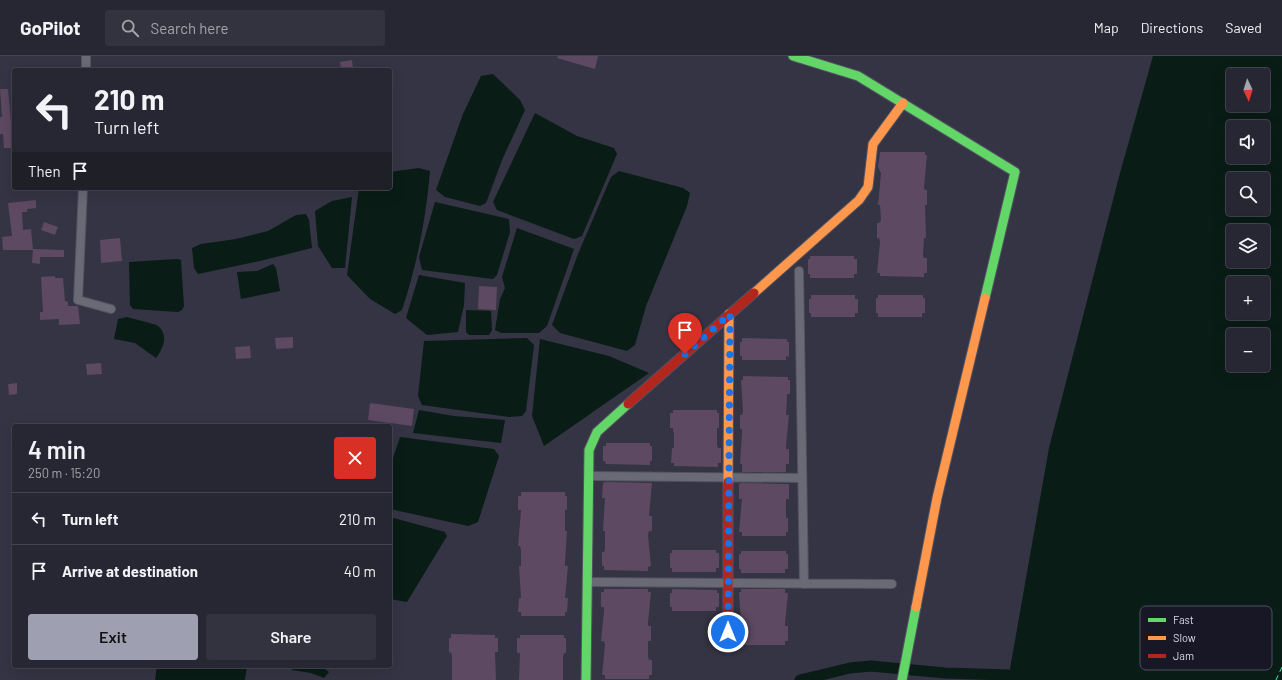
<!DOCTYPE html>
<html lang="en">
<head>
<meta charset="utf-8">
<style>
	:root { --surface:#272733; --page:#33333f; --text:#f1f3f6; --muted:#a4a5ac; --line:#43444e; --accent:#9f9fb2 }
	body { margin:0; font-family:Barlow,sans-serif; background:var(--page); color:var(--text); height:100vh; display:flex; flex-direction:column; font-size:15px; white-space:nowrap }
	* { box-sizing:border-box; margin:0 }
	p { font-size:13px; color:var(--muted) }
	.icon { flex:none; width:22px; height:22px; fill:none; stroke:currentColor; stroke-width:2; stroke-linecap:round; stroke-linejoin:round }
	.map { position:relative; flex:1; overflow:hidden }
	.drawer { position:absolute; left:12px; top:368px; width:380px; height:244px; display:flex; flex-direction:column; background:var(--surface); border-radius:4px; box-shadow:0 4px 16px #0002,0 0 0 1px var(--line) }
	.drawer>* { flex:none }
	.guide { position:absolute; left:12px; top:12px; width:380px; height:122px; border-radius:4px; box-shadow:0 4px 16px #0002,0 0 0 1px var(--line); background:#272733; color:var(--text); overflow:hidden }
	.needle { width:26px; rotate:176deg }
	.buttons { position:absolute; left:1226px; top:12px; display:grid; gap:8px }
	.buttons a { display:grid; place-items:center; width:44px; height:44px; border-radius:4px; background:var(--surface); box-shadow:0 4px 16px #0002,0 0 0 1px var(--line); font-size:20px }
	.pin { position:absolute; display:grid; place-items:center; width:34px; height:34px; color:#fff; margin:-41px -17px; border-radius:50% 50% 50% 0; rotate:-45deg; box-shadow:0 0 4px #0007 }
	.pin .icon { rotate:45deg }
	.me { position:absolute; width:44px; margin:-22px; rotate:0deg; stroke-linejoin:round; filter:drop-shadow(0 0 3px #0008) }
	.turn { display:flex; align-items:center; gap:14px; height:84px; padding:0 16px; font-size:18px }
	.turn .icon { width:52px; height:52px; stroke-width:2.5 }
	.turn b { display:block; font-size:28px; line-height:34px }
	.then { display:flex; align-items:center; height:38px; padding:0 16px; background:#0003; gap:8px; font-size:15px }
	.round { display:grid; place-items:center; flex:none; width:42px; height:42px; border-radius:4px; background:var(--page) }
	.overview { display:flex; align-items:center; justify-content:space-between; height:68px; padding:0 16px }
	h1 { font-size:24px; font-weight:600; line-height:30px }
	.button { display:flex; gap:8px; margin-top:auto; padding:8px 16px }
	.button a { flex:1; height:46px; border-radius:4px; background:var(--accent); color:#111; font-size:16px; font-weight:600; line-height:46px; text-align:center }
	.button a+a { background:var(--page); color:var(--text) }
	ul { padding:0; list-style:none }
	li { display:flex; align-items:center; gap:12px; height:52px; padding:0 16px; border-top:1px solid var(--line) }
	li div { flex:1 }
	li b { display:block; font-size:15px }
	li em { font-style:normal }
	header { display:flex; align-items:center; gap:24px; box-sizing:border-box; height:56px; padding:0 20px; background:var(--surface); border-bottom:1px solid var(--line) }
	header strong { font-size:19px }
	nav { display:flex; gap:22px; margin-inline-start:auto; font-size:14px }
	.search { width:280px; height:36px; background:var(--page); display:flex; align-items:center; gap:10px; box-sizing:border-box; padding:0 14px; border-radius:4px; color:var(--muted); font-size:15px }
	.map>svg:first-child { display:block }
</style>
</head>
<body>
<header>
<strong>GoPilot</strong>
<div class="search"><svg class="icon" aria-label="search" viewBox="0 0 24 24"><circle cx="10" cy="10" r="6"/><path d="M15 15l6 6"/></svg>Search here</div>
<nav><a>Map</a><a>Directions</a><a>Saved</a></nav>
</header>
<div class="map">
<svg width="1282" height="624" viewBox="0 0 1282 624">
	<rect width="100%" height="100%" fill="#343444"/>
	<path fill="#091c16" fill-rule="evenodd" d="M1153 0H1282V624H1008L1049 392 1120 117ZM1233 19H1263V49H1233ZM1233 71H1263V101H1233ZM1233 123H1263V153H1233ZM1233 175H1263V205H1233ZM1233 227H1263V257H1233ZM1233 279H1263V309H1233Z
		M493 18 520 44 525 54 502 104 486 147 480 150 445 141 436 134 463 58 481 20Z
		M535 57 577 80 614 92 617 98 582 180 574 183 497 154 493 146Z
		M419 112 430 115C426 163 417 209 402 254L395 258 370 243 347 219 359 132H390V116Z
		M619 115 683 132 690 137 687 150 646 250 635 289 627 295 560 277 552 269 578 198 611 121Z
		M352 141 345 212H332L318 190 315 155 332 145Z
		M435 146 509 163 510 176 497 219 493 223 422 214 419 201Z
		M306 158 309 164 312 192 260 205 198 218 194 212 192 192 201 188 236 183 268 175 296 159Z
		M517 172 574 193 547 270 539 277H501L495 274 500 243 505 232 502 221Z
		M177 203 181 204 184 250 182 254 178 256 133 253 130 249 129 206Z
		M273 208 276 212 280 235 241 243 237 216 257 215Z
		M419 219 465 227 464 249 458 276 427 279 406 262Z
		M466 254 491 255 492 274 489 279H469L466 276Z
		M127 261C133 263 156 268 158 270 169 279 163 293 156 302L135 287 114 283 118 263Z
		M527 282 534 289 526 355 522 360 509 361 422 349 418 340 424 285Z
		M540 283 609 300 649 317 544 390 532 360Z
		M419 354 454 360 505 364 501 387 413 377Z
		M400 381 494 393 499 400 478 466 468 470 390 453V411Z
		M390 461 445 476 447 480 407 546 390 543Z
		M157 610H247L245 624H155Z
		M290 610H321L329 616 324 622 311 617 292 614Z"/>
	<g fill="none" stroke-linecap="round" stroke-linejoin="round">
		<path stroke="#091c16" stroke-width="11" d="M800 624 850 612 871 610 945 617 1008 619"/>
		<path stroke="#4be9ae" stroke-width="1" stroke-dasharray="5 4" stroke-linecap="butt" d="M1276 624 1282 611"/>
	</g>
	<path fill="#5d4961" d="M558 0H598L595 13 557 2Z
		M352 4 353 14H341L340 6Z
		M0 33H8L11 67H14V92H4L3 78H0V61H2Z
		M880 96H925V99H927L924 131 925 134H927V149H925L926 182H924L923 199 924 202H927V217H924V221L880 220V217H877L880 186 879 182H877V167H879L881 164 880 149H878L881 117 878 111Z
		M36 144V152L27 153V156H22L23 174 31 173 33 194H3L2 181 12 180 8 147Z
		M44 166 58 171 55 179 41 174Z
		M120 182 122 205 101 207 100 184Z
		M33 193 64 194V201H40V208L32 207Z
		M810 200H854V203H857V218H854V222H810V218H808V203H810Z
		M55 220V222H63L65 245 68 246V250H78L80 268 59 269V263L40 264V256H43L41 221Z
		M479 230 497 231 496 254 478 253Z
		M811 239H855V243H858V257H855V261H811V257H809V243H811Z
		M878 239H923V242H925V257H922V261H878V257H876V242H878Z
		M293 281V292L276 293 275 282Z
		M742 282 787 283V286H789V301L786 300V304H742V300H740V286H742Z
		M250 290 251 302 236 303 235 291Z
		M101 307 102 318 87 319 86 308Z
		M743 320 788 321V324H790V338H787V342L786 359H789L786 390V393H789V408H786V416H742V408H740L742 377V373H740V359H742L743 356 741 324H743Z
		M17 327V338L9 339 8 328Z
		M370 347 414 353 412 370 368 364Z
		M673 354H717V357H719V372H717V389L718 392H721V407H718V411L674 410V407H671L672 392H674V376H673V372H670V357H673Z
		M606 387H650V390H652V405H650V409L606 408 605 405H603V390H606Z
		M605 426 652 427 649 460H652V475H649L648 479 651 510 648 511V515L604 514V510H602V496H604L605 493V475H603L605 442H602L603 427Z
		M742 427 789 428V443H786V462H788V476H786V480H742V476H739L742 443H739V428Z
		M521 436H565V440H567V454H565V475H567L565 507V510H568L565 542H568L567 556H565V560H521V556H518L519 542H521L519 510H521V494L520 490H518L521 454H518V440H521Z
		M672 494H716V497H719V512H716V516H672V512H670V497H672Z
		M741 495H786V498H788V513H785V517H741V513H739V498H741Z
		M604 533H648V536H651L648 567V570H651V585H648V601L649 604H652V619H649V623H605V619H602L605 589 604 585H601L604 555V551H601V536H604Z
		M672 533 717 534V537H719V551H716V555H672V551H670V537H672Z
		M741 533H785V537H788L785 567V570H788V585H785V589H741V585H739V570H741V567L739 536H741Z
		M451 578 495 579V582H498V596H495L496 624H452V600L451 596 449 597V582H451Z
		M520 579H564V582H566V597H564L563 601V624H519L520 597H517V582H520Z"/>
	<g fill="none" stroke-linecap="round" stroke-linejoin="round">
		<defs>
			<path id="street" d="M86 14V0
				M83 132 78 244 111 253
				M799 215 804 528
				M589 420 802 422
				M587 526 892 528"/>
			<path id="fast" d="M793 0 858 20 1015 116 985 242
				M586 624 589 394 597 376 628 348
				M902 624 916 551"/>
			<path id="slow" d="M754 237 859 144 868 131 873 88 903 47
				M728 426 729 258
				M916 551 937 442 985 242"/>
			<path id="jam" d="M628 348 754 237
				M728 592V426"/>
		</defs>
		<use href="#street" stroke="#525260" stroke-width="10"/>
		<use href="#fast" stroke="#525260" stroke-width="11"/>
		<use href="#slow" stroke="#525260" stroke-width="11"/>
		<use href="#jam" stroke="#525260" stroke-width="11"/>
		<use href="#street" stroke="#6a6a77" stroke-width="8"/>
		<use href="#fast" stroke="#63d668" stroke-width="9"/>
		<use href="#slow" stroke="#ff974d" stroke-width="9"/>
		<use href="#jam" stroke="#b3261e" stroke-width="9"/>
	</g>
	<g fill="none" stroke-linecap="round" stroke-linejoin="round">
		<path stroke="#1a73e8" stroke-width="7" stroke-dasharray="0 12.6" d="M685 298 730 258 728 576"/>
	</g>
	<rect x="1140" y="550" width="132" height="64" rx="6" fill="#171725" stroke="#515161" stroke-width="1"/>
	<rect x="1148" y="562" width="18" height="4" fill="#63d668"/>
	<rect x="1148" y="580" width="18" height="4" fill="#ff974d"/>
	<rect x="1148" y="598" width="18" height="4" fill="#b3261e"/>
	<g font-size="11" fill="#d8d9ed">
		<text x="1173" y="568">Fast</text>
		<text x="1173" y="586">Slow</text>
		<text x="1173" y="604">Jam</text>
	</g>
</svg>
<div class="buttons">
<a><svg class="needle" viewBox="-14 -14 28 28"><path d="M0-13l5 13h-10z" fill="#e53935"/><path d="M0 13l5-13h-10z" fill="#a4a5ac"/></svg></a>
<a><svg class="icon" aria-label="sound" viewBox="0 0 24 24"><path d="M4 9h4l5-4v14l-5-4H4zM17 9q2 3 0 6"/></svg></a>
<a><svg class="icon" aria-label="search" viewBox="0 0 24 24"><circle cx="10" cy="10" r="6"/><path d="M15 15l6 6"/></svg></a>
<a><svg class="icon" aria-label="layers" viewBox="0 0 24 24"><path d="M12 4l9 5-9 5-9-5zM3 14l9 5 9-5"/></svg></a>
<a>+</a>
<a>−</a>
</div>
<div class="pin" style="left:685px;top:298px;background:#d93025"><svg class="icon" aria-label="arrive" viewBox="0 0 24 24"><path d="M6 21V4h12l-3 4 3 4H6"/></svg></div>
<svg class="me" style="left:728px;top:576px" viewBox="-20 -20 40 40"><circle r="17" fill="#1a73e8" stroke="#fff" stroke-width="3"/><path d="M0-11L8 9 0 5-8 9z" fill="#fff"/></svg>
<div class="guide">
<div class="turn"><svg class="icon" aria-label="left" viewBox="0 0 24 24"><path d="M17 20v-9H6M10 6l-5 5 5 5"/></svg><div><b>210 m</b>Turn left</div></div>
<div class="then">Then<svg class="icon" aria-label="arrive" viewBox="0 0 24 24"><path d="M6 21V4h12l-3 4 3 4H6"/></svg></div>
</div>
<section class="drawer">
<div class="overview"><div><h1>4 min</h1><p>250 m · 15:20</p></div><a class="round" style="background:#d93025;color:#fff"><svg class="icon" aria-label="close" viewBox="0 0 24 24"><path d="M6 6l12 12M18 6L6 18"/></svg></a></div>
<ul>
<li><svg class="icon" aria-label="left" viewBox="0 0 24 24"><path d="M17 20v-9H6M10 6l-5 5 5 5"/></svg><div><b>Turn left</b></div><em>210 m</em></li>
<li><svg class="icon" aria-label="arrive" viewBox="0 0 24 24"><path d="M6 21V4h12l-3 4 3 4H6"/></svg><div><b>Arrive at destination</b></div><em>40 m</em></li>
</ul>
<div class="button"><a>Exit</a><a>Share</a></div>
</section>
</div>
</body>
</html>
